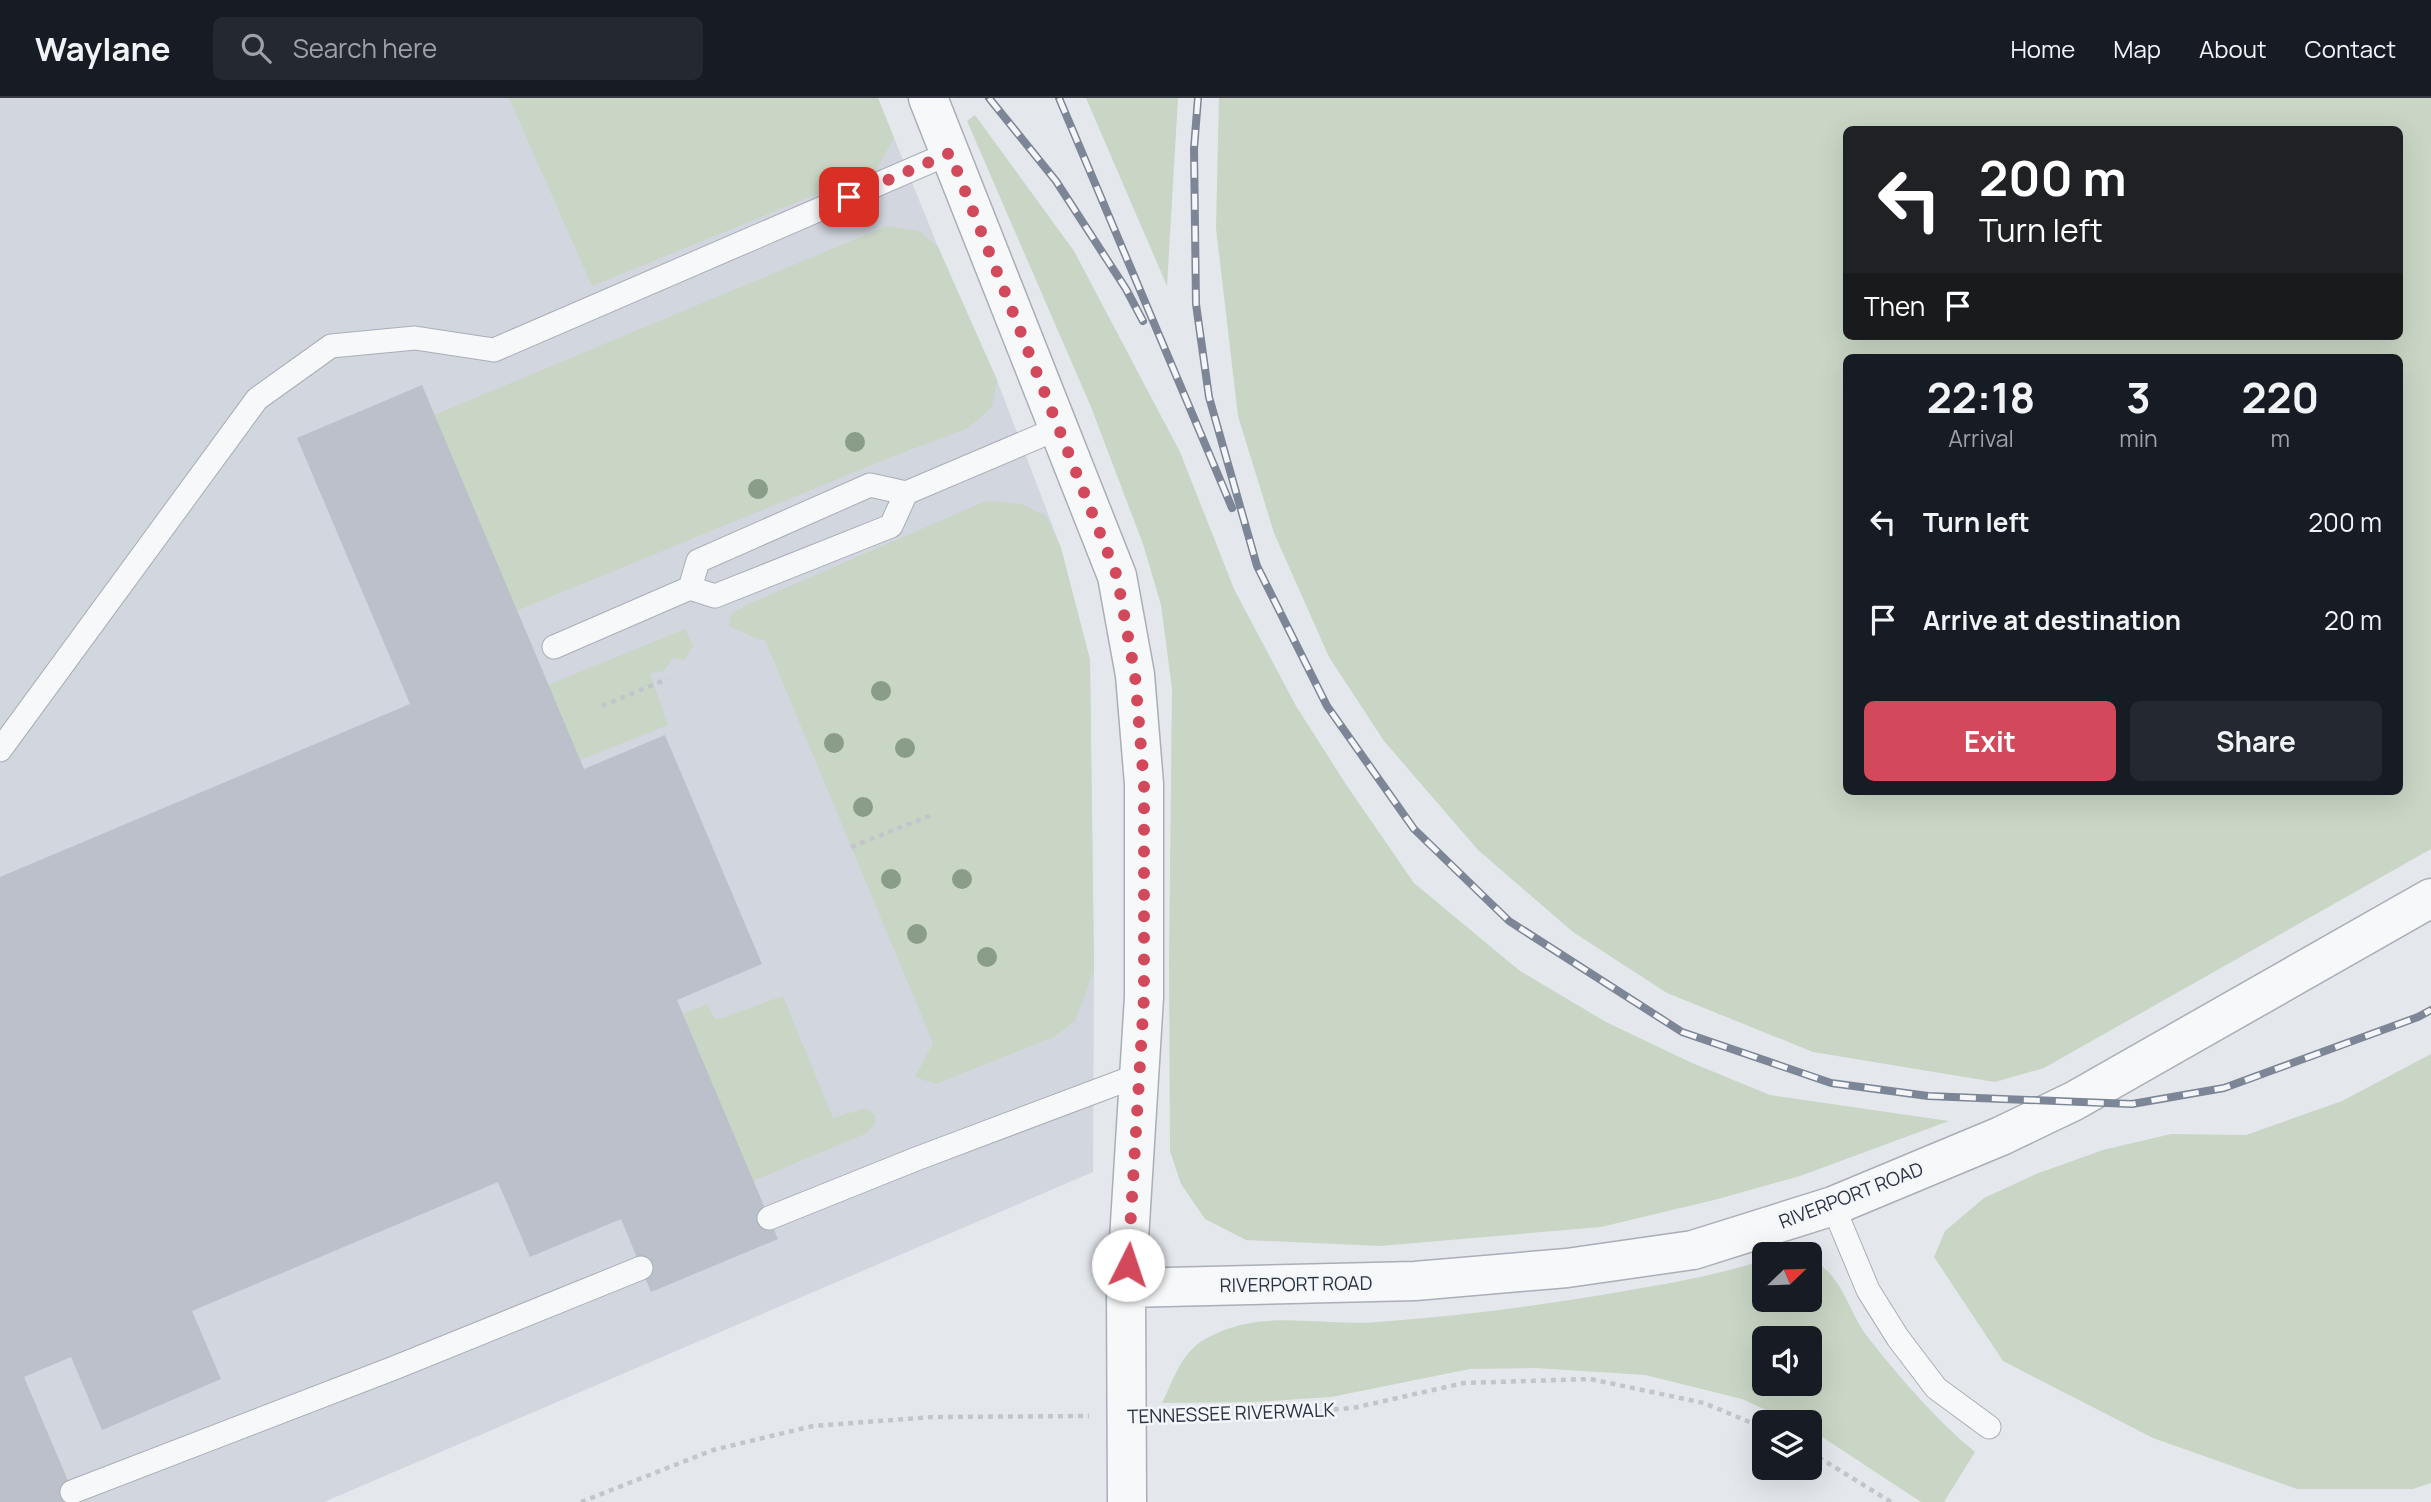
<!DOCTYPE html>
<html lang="en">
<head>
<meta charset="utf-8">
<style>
	:root { --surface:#171b24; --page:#242831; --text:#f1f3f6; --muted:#9ea1a6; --line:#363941; --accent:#d1495b }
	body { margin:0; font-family:Manrope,sans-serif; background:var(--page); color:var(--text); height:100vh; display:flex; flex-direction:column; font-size:26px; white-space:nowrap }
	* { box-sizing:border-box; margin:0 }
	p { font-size:23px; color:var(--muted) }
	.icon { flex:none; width:38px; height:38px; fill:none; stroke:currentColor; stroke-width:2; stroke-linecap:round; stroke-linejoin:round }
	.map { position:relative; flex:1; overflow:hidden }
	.panel { position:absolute; left:1843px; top:256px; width:560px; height:441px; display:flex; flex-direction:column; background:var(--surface); border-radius:10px; box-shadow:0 7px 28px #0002 }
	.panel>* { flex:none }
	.top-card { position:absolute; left:1843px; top:28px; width:560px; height:214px; border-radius:10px; box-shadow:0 7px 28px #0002; background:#202124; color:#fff; overflow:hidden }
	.needle { width:46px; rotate:67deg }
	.controls { position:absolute; left:1752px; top:1144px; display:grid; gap:14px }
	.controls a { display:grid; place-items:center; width:70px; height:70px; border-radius:10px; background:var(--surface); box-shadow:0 7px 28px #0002; font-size:35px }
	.pin { position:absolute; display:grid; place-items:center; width:60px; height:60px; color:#fff; margin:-30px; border-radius:14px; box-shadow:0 4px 10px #0006 }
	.me { position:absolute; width:77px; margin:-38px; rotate:4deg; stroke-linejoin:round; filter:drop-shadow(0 0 5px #0008) }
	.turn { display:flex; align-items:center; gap:24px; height:147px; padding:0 21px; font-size:32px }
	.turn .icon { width:91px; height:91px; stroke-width:2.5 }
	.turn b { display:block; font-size:49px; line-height:60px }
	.then { display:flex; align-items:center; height:66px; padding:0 21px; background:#0003; gap:14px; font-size:26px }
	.eta { display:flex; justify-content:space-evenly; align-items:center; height:119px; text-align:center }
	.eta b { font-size:42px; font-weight:700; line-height:49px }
	.primary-button { display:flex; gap:14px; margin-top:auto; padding:14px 21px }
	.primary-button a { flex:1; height:80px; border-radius:10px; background:var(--accent); color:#fff; font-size:28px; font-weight:700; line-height:80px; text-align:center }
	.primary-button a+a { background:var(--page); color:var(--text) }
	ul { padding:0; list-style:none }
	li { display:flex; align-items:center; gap:21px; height:98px; padding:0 21px }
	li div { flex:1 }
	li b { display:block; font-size:26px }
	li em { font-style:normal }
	header { display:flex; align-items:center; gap:42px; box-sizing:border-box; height:98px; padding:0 35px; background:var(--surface); border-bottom:2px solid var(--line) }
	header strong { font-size:33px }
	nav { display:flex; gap:38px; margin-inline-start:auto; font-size:24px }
	.search { width:490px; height:63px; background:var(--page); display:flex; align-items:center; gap:18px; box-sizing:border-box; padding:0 24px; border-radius:10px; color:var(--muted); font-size:26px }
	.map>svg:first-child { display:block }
</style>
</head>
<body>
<header>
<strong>Waylane</strong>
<div class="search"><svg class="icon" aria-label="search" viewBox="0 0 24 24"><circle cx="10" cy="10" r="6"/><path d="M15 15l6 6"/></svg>Search here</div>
<nav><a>Home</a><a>Map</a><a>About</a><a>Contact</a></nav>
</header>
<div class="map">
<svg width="2431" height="1404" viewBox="0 0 2431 1404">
	<rect width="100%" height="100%" fill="#e4e7ec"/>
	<path fill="#d2d6de" d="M0 0H878L938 149 997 282 1061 450 1090 562 1094 873 1093 1074 324 1404H0Z"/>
	<path fill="#c9d6c5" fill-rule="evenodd" d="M509 0H878L894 40 876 72 592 188Z
		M1086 0H1178L1167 188Z
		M1219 0H2431V751L2044 970 1995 984 1813 954 1667 895 1573 834 1478 752 1384 643 1329 559 1274 435 1238 318 1216 130ZM1846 32H2399V238H1846ZM1846 259H2399V693H1846Z
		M975 17 1074 153 1180 354 1234 491 1296 608 1347 688 1414 785 1520 873 1606 924 1692 965 1770 997 1949 1023 1800 1078 1718 1101 1601 1129 1380 1148 1246 1142 1205 1121 1181 1086 1170 1053 1169 865 1172 591 1161 507 1143 446 1091 309 967 23Z
		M887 128 919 133 938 149 997 282 992 309 968 330 889 360 516 513 434 317Z
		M986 403 1022 406 1046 418 1061 450 1090 562 1094 873 1075 923 1054 939 936 986 915 979 933 945 765 542 755 540 729 528 731 516 749 506Z
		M685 531 693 548 684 562 673 560 664 573 650 575 668 627 580 662 548 587Z
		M783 898 833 1020 866 1010 875 1017V1026L867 1035 753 1083 683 916 707 906 715 921 725 919Z
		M2431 956V1385L2413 1391H2297L2153 1340 2003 1263 1934 1159 1945 1133 1984 1100 2036 1076 2103 1052 2171 1036 2246 1037 2342 1003Z
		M1810 1161C1842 1175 1848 1213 1867 1238 1899 1279 1935 1321 1975 1354L1944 1404H1921L1810 1331V1325H1795L1742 1301 1645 1277 1535 1270 1470 1271 1331 1299 1257 1304 1162 1305C1174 1281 1181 1255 1205 1241 1262 1209 1317 1229 1377 1224 1458 1218 1539 1208 1619 1194 1670 1185 1715 1178 1764 1162V1202H1810ZM1764 1241H1810V1286H1764Z"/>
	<path fill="#bbc0ca" d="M422 287 584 671 665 637 762 866 677 902 778 1141 651 1194 621 1121 530 1159 498 1084 192 1213 221 1281 102 1332 71 1259 24 1279 77 1404H0V779L410 606 297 340Z"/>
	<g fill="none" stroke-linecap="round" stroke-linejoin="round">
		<defs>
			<path id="service" d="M690 490 698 463 870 387 906 395 1059 330
				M554 549 690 490 715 498 891 428 906 395
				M0 652 257 301 331 248 415 240 494 252 950 55
				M1833 1108 1868 1192 1898 1240 1936 1290 1989 1329
				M769 1120 916 1061 1139 977
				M72 1394 394 1270 641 1170"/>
			<path id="minor" d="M928 0 1117 478 1135 577 1144 686V899L1126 1190 1127 1404
				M1126 1190 1415 1183 1567 1170 1693 1152 1833 1108 2001 1038 2074 1003 2431 800"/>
		</defs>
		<use href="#service" stroke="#a9aeb7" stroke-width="25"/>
		<use href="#minor" stroke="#a9aeb7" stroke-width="41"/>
		<path stroke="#c2c5cb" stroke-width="4.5" stroke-dasharray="5 5" stroke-linecap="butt" d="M602 608 667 581
			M851 749 934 716
			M1164 1320 1245 1318 1353 1310 1464 1285 1590 1281 1704 1305 1764 1330
			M1810 1354 1891 1404
			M581 1404 713 1352 813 1328 933 1319 1089 1318"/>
		<use href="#service" stroke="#f7f8fa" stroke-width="23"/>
		<use href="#minor" stroke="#f7f8fa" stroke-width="38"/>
		<defs>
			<path id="rail" d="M989 0 1056 83 1126 191 1143 223
				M1059 0 1232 410
				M1198 0 1194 51 1196 206 1209 299 1257 468 1327 608 1414 731 1509 823 1682 934 1831 985 1928 998 2132 1006 2224 990 2418 919 2431 912"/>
		</defs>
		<use href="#rail" stroke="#7d8696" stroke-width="8"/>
		<use href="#rail" stroke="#f4f6f9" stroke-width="5" stroke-dasharray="16" stroke-linecap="butt"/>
	</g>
	<g fill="#899d89">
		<circle cx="855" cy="344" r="10"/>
		<circle cx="758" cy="391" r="10"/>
		<circle cx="881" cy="593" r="10"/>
		<circle cx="834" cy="645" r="10"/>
		<circle cx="905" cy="650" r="10"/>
		<circle cx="863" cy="709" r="10"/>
		<circle cx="891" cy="781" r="10"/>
		<circle cx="962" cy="781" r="10"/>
		<circle cx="917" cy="836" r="10"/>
		<circle cx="987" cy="859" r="10"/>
	</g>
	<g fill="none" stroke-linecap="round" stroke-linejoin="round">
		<path stroke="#d1495b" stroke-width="12" stroke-dasharray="0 21.6" d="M849 99 950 55 1117 478 1135 577 1144 686V899L1128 1167"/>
	</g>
	<g text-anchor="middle" stroke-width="5" stroke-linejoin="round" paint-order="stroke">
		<g font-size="19" fill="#2b3445" stroke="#f4f6f9">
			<text transform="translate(1851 1097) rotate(-21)" y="7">RIVERPORT ROAD</text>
			<text transform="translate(1296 1186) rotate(-1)" y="7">RIVERPORT ROAD</text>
			<text transform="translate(1231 1315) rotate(-2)" y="7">TENNESSEE RIVERWALK</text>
		</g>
	</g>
</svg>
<div class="controls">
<a><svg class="needle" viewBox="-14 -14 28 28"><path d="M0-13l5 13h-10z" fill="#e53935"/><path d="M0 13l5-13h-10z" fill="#9ea1a6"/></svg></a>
<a><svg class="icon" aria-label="sound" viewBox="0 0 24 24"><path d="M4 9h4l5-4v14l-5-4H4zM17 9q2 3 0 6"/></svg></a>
<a><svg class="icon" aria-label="layers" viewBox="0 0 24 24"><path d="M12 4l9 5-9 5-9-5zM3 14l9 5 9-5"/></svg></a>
</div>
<div class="pin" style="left:849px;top:99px;background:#d93025"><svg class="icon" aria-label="arrive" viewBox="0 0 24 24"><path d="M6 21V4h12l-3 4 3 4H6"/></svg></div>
<svg class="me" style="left:1128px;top:1167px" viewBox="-20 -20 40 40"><circle r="19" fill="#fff"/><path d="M0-13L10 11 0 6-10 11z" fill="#d1495b"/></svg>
<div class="top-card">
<div class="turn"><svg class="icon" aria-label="left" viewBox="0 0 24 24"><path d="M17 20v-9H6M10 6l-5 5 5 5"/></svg><div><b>200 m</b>Turn left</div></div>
<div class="then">Then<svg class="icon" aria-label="arrive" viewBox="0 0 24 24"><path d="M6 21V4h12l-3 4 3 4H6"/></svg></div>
</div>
<section class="panel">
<div class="eta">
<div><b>22:18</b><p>Arrival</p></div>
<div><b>3</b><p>min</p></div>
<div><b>220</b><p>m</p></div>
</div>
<ul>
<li><svg class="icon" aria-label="left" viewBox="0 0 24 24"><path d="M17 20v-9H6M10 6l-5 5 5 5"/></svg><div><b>Turn left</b></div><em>200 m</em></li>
<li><svg class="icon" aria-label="arrive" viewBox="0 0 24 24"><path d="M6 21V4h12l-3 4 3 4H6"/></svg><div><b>Arrive at destination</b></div><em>20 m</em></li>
</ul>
<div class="primary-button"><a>Exit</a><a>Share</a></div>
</section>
</div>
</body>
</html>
